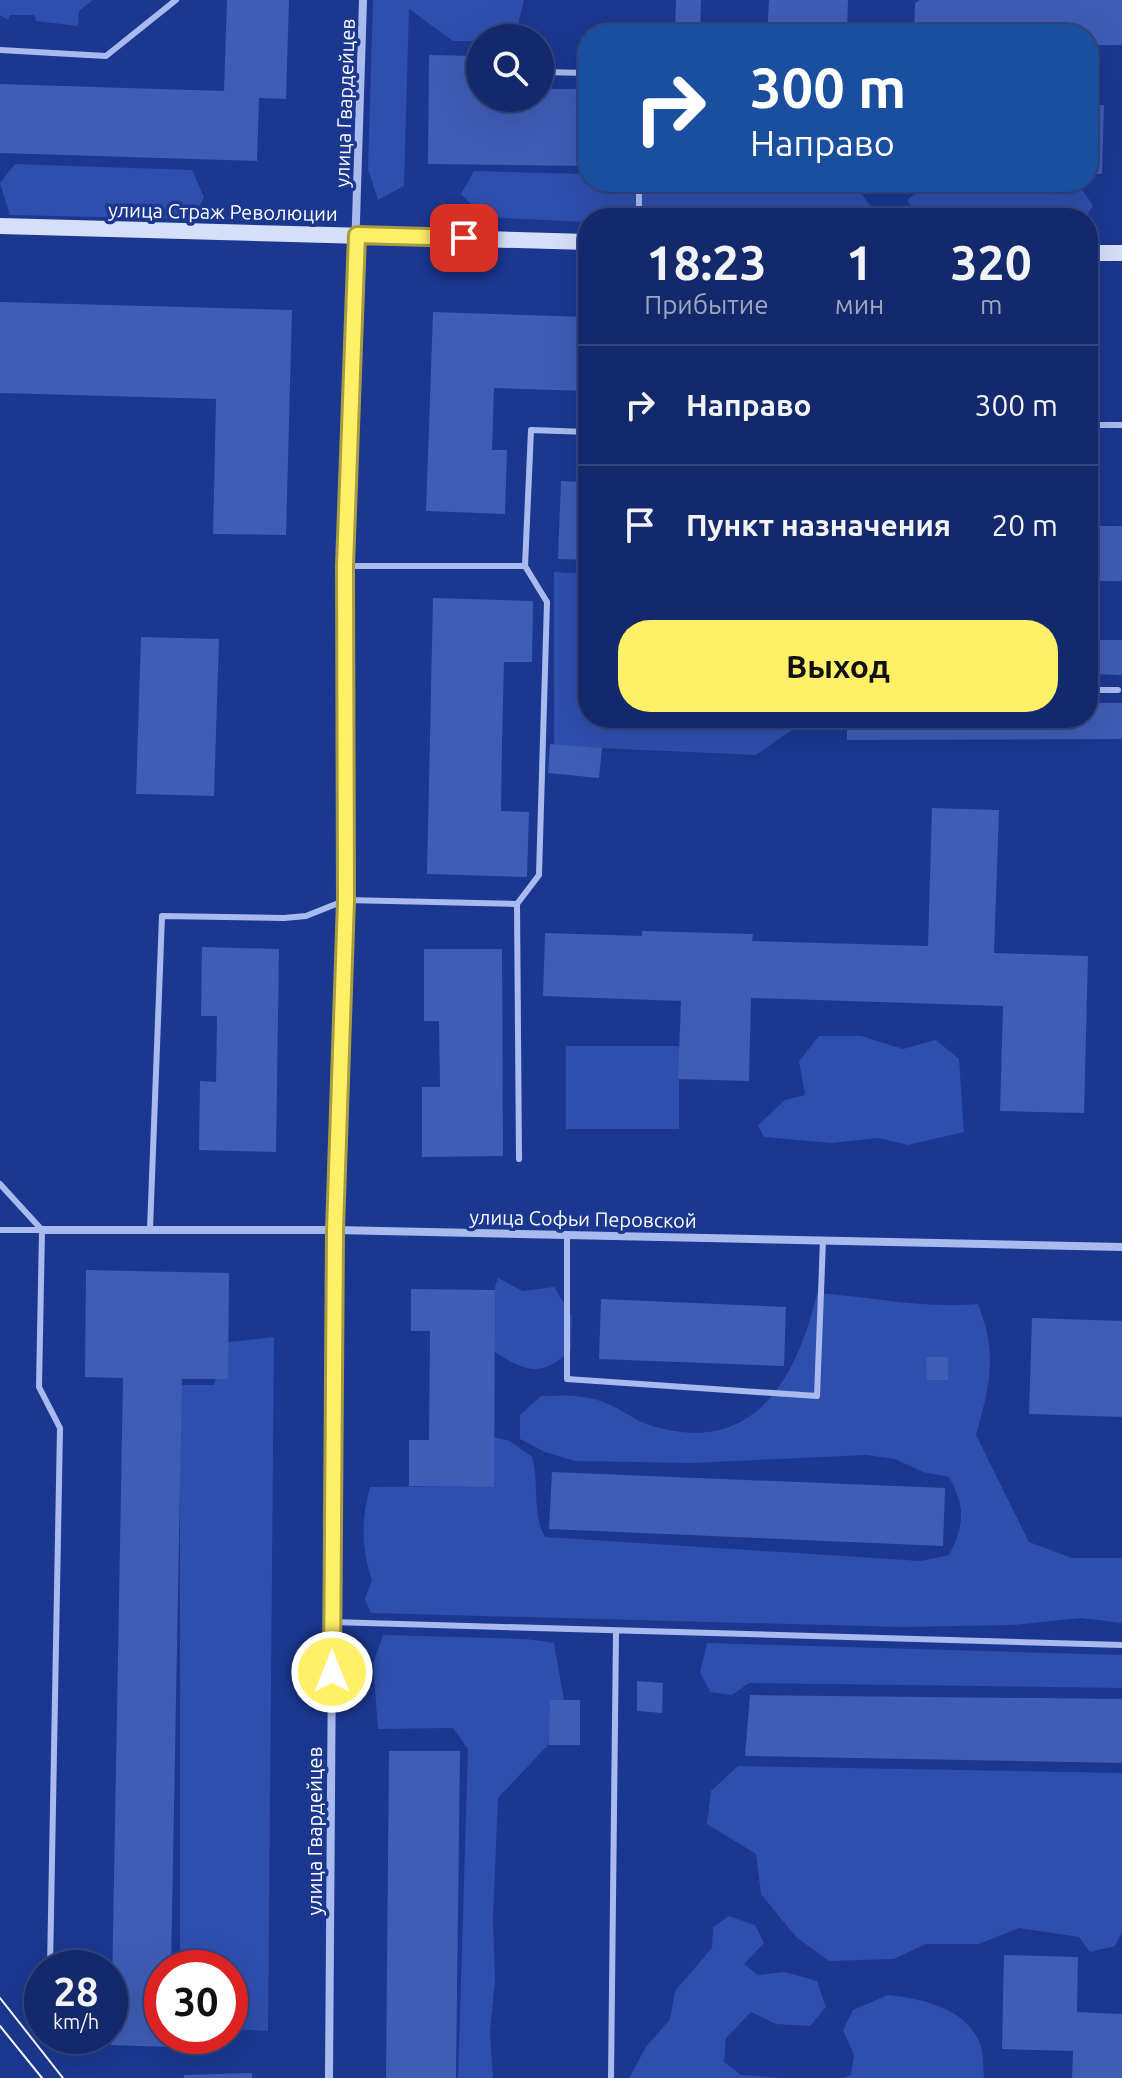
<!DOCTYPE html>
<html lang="ru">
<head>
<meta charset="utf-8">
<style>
	:root { --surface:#14296b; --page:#1d3171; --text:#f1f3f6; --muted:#9da6c1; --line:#33457e; --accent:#fff067 }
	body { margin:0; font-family:Ubuntu,sans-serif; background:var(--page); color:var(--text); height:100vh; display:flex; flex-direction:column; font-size:30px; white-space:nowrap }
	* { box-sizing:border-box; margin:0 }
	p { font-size:26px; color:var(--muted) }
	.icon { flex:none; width:44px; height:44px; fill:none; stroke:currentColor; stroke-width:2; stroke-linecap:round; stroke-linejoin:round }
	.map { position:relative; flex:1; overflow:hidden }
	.panel { position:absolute; left:578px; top:208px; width:520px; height:520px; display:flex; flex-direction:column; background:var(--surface); border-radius:32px; box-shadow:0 8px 32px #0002,0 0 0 2px var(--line) }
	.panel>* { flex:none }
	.guide { position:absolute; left:578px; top:24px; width:520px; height:168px; border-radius:32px; box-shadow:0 8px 32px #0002,0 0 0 2px var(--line); background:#1a4fa0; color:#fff; overflow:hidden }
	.fabs { position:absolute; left:466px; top:24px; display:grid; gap:16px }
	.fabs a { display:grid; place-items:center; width:88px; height:88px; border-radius:50%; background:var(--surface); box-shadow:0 8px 32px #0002,0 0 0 2px var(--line); font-size:40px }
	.speed { position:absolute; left:24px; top:1950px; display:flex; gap:16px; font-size:40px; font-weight:700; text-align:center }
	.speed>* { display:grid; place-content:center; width:104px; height:104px; border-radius:50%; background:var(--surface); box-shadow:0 8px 32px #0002,0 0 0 2px var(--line); line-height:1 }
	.speed small { font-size:20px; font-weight:400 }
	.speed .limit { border:12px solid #d22; background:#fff; color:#111 }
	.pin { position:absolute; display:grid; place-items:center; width:68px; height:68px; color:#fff; margin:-34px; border-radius:16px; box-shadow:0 4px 12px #0006 }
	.me { position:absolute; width:88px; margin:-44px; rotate:0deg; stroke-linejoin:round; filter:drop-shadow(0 0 6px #0008) }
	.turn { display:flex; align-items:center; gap:28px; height:168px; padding:0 40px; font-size:36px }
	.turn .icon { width:104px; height:104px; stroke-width:2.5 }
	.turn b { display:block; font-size:56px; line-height:68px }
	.eta { display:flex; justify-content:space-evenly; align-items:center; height:136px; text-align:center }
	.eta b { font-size:48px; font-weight:700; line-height:56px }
	.cta { display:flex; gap:16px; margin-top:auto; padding:16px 40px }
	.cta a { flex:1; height:92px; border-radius:32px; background:var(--accent); color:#111; font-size:32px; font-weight:700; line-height:92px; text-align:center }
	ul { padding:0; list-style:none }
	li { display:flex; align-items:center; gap:24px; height:120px; padding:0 40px; border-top:2px solid var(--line) }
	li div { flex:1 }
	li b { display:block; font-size:30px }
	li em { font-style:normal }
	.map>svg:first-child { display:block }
</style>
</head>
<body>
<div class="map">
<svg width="1122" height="2078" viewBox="0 0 1122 2078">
	<rect width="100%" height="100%" fill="#1b378f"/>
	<path fill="#2e4fad" d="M0 0H93L79 11 78 26 36 21 34 15H10L8 20 0 15Z
		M373 0H524L515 38H480V41H453L409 9 404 186 378 200 368 169Z
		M15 164 192 170 204 197 193 219 10 215 0 183Z
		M474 171 588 174V182H631L650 190 656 182H853L872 208 863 218H660L655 211 637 218H588V222L484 217 461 194Z
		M929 182H1077L1093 206 1085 218H919L907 200Z
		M554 572 588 574V718H809L756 755 554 746Z
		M819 1036H861L903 1049 936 1040 959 1059 964 1132 908 1145 878 1138 831 1143 764 1137 758 1125 785 1100 805 1095 799 1061Z
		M566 1046H679V1129H566Z
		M498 1278 523 1291 554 1287 572 1316 571 1350C538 1382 521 1368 488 1348L486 1316Z
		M817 1293C873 1297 923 1309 978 1304 998 1354 990 1385 976 1435L1029 1542 1072 1558H1122V1623L1081 1618 1014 1625 901 1627 371 1613 365 1599 372 1580C361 1547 361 1521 370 1487L474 1486 490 1436 510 1441 532 1457C540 1484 531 1513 545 1537L921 1561 949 1555C965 1525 965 1506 949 1477L923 1472 895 1459 866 1455 691 1463 575 1461 545 1452 520 1439V1415L541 1396C563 1395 587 1394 608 1404 621 1409 633 1419 646 1424 751 1459 796 1383 817 1293Z
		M274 1337 268 2031 230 2029V1968H180V1385H214L228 1342Z
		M383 1635 526 1639 554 1643 564 1700 563 1729 498 1798 493 1919 495 1980 490 2032 493 2078H458L468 1749 453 1728 378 1729 373 1664Z
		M707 1643 1122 1655V1688L749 1683 732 1695 710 1692 700 1672Z
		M738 1766 1122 1773V1932L1115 1946 1090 1952 1079 1937 1019 1928 979 1944H926L894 1959 829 1961 796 1937 761 1894 756 1854 707 1824 711 1791Z
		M729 1916 755 1925 764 1943 744 1964 758 1975 785 1972 817 1981 826 2007 810 2026 776 2024 751 2012 726 2038 724 2062 741 2075 782 2078H629L646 2047 670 2019 675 1991 712 1948 713 1927Z
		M888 1995C921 1998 970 2009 981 2047 984 2056 983 2068 984 2078H843L851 2075 854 2055 843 2030 853 2010Z"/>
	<path fill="#3f5db5" d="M227 0H289L286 99 259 98 257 161 0 153V84L224 91Z
		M676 0H701L700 34H675Z
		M769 0H848L847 34H767Z
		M920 0H1122V45H1088V34H914L915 3Z
		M429 55 480 56V98H540V89H588V166L428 164Z
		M1088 105H1104L1102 174H1088Z
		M0 302 292 310 286 535 213 534 216 399 0 393Z
		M1088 303H1093L1091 379H1088Z
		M433 312 588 317V391L494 388 492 450H507L505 514 426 511Z
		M561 481 588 482V560L558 559Z
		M1088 526H1122V581H1088Z
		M433 598 533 601 532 662H504L502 742 501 811 529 812 527 877 427 874Z
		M141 637 219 639 214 796 136 794Z
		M1088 640H1122V675L1088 674Z
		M1088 703H1122V739L847 740V718H1088Z
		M550 744 602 748 599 778 548 773Z
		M932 808 999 810 994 953 1088 956 1084 1113 1000 1111 1003 1006 751 998 749 1081 678 1079 681 1001 543 996 545 933 642 936V931L753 934 752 941 928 946Z
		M202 947 279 949 276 1152 199 1150 200 1081 216 1082 217 1016H201Z
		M424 949H502L503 1156 422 1157V1087H440L439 1021H424Z
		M86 1270 229 1273 228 1379H182L171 1968H162V2036H170V2047L111 2045 123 1378 85 1377Z
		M411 1289 495 1290 494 1487 409 1486V1440H429L430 1331H411Z
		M601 1299 786 1307 784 1366 599 1359Z
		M1032 1318 1122 1321V1417L1029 1414Z
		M926 1357H948V1380H927Z
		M552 1472 945 1488 943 1546 549 1529Z
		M637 1681 663 1683 662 1713 637 1711Z
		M750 1695 1122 1699V1763L745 1756Z
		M550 1700H580V1745H549Z
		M389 1751H460L456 2078H386Z
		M1004 1955 1078 1957 1077 2012 1122 2014V2078H1072L1073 2051 1002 2049Z
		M252 2073V2078H184V2075Z"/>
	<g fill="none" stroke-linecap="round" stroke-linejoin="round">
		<path stroke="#a9bbee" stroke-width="6" d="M0 50 106 56 176 0
			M540 72 588 73
			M639 218V182
			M1088 425H1122
			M345 566H525
			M1088 690H1118
			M519 1159 517 904 539 875 547 602 525 566 531 430 588 432
			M0 1184 42 1230H0
			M150 1229 162 916 284 918 306 916 346 900 517 904
			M42 1230 39 1387 60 1428 50 1968
			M567 1235V1379L817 1396 823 1240
			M332 1622 1122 1645
			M611 2078 616 1632"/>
		<path stroke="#a9bbee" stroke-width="8" d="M42 1230H335L1122 1247
			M329 2078 335 1230 346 900 345 566 363 0"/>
		<path stroke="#d6dffa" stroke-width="16" d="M0 226 588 242
			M1088 253H1122"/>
		<path stroke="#fff" stroke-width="2" d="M0 1998 63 2078
			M0 2026 42 2078"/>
	</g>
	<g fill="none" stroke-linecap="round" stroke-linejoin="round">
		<defs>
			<path id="route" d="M332 1672 335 1230 346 900 345 566 357 235 464 238"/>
		</defs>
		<use href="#route" stroke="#a69c43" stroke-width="20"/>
		<use href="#route" stroke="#fff067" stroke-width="14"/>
	</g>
	<g text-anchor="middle" stroke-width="7" stroke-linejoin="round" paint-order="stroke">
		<g font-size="20" fill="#fff" stroke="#1b378f">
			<text transform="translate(345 103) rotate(-88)" y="7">улица Гвардейцев</text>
			<text transform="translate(223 212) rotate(1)" y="7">улица Страж Революции</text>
			<text transform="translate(583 1219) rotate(1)" y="7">улица Софьи Перовской</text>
			<text transform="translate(315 1831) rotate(-90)" y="7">улица Гвардейцев</text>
		</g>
	</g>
</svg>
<div class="fabs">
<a><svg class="icon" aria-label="search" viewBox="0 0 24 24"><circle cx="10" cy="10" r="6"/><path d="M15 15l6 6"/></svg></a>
</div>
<div class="speed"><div>28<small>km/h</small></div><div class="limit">30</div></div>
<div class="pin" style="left:464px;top:238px;background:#d93025"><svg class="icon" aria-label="arrive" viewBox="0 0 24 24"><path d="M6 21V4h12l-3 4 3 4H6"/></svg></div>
<svg class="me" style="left:332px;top:1672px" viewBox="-20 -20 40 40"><circle r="17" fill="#fff067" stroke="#fff" stroke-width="3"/><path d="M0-11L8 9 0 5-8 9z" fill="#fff"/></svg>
<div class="guide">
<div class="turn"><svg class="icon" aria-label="right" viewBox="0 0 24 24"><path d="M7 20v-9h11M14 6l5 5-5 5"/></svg><div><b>300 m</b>Направо</div></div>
</div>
<section class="panel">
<div class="eta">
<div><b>18:23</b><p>Прибытие</p></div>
<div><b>1</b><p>мин</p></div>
<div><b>320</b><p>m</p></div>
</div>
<ul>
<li><svg class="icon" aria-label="right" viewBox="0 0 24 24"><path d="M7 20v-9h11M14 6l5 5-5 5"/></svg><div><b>Направо</b></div><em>300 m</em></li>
<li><svg class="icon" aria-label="arrive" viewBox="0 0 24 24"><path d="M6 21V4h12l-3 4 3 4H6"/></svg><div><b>Пункт назначения</b></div><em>20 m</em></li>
</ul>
<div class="cta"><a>Выход</a></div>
</section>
</div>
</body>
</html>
